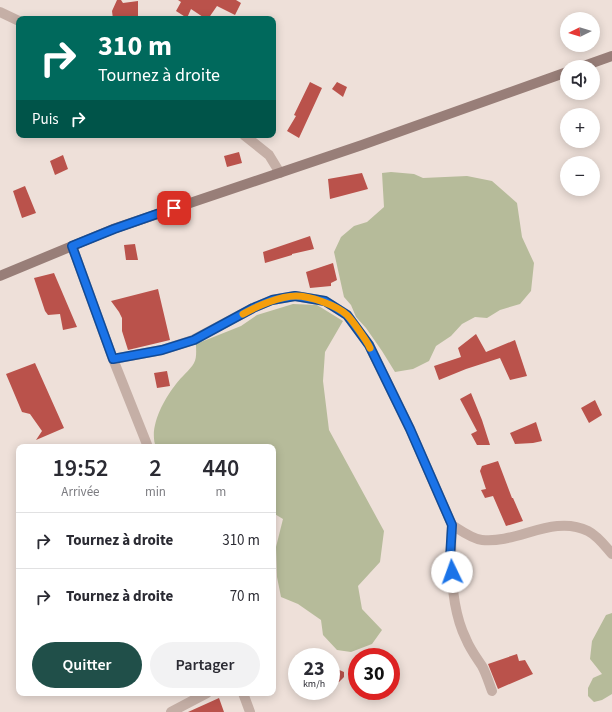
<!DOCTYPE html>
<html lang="fr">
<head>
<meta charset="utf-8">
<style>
	:root { --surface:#fff; --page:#f2f2f3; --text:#2b2b33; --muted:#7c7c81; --line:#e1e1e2; --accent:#204f49 }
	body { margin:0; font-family:"Source Sans 3",sans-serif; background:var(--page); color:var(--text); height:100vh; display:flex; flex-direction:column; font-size:15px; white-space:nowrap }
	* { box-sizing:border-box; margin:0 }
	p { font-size:13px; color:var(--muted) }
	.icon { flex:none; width:22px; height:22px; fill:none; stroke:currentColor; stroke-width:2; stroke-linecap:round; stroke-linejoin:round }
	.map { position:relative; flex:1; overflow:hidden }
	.sheet { position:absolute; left:16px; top:444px; width:260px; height:252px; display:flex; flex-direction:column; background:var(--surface); border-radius:8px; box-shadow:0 2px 10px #0003 }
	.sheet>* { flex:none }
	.hud { position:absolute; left:16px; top:16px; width:260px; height:122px; border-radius:8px; box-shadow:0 2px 10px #0003; background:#00695c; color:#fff; overflow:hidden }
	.needle { width:26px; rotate:265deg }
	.tools { position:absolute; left:560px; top:12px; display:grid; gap:8px }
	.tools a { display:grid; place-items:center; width:40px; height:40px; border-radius:50%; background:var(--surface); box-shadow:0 2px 10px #0003; font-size:20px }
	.speed { position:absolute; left:288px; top:648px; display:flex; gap:8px; font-size:20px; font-weight:700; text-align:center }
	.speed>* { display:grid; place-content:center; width:52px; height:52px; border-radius:50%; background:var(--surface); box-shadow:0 2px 10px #0003; line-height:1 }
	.speed small { font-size:10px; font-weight:400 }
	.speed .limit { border:6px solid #d22; background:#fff; color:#111 }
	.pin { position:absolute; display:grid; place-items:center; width:34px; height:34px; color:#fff; margin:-17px; border-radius:8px; box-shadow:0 2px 6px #0006 }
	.me { position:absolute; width:44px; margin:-22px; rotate:357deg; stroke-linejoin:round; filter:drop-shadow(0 0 3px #0008) }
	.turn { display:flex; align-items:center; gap:14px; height:84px; padding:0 16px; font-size:18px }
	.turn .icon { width:52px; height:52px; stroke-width:2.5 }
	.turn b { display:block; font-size:28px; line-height:34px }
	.then { display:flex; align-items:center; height:38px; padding:0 16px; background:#0003; gap:8px; font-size:15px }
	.eta { display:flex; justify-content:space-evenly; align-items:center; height:68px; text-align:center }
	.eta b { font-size:24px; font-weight:600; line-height:28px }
	.primary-button { display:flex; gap:8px; margin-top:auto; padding:8px 16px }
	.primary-button a { flex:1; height:46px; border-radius:24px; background:var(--accent); color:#fff; font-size:16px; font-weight:600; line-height:46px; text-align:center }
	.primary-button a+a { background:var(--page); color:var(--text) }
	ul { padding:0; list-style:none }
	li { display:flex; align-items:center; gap:12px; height:56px; padding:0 16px; border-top:1px solid var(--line) }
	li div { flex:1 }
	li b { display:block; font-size:15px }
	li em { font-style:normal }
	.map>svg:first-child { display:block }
</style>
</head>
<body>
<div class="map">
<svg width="612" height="712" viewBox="0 0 612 712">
	<rect width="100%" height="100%" fill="#eee0d9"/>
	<path fill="#b6bb9a" d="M391 172 414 174 423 178 467 176 492 181 517 203 522 237 534 263 531 291 520 304 500 310 487 318 475 317 462 324 451 336 436 346 429 361 413 369 395 372 382 351 366 328 356 317 351 305 344 297 334 252 341 237 354 226 367 222 384 207 382 173Z
		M293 304 317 305 343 321 325 352 323 381 329 430 384 531 380 562 358 586 362 609 382 630 372 644 351 652 337 650 323 635 321 620 298 604 281 597 277 577 276 547 283 519 273 513V447H156C148 428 164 399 176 384 181 377 190 370 194 363 197 358 196 350 196 344L241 326 257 315Z
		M612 613V694L602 700 594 702 588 696V688L593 678 602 674 590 659 592 641 606 615Z"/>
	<path fill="#ba524b" d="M117 0H121L123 3 138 1V19H113L112 11Z
		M178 0H236L241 3 235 15 217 6 208 19H206L191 9 187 18 176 11 181 2Z
		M310 82 322 88 299 138 287 131 296 116 294 115Z
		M337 82 347 87 343 97 332 89Z
		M239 152 242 163 227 167 224 156Z
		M63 155 68 169 55 175 50 161Z
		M362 173 368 189 330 199 328 179Z
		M25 186 36 213 22 218 13 191Z
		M310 236 314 249 292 254V255L265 263 263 252Z
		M135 244 138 260H126L124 245Z
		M333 263 337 280 331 283V286L310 288 306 272Z
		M54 273 77 327 63 330 60 314 48 315 45 311 34 278Z
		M158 289 170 340 128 350 122 331V318L119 312 111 301Z
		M476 334 486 352 515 340 527 376 510 380 500 358 466 369 439 380 434 366 461 357 458 348Z
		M35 363 64 428 36 440 42 431 30 414 22 412 6 374Z
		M167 371 170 386 157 388 154 373Z
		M471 393 482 420 490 445H477L471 434 477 431 460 399Z
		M595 400 602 415 589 423 581 408Z
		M536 422 542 441 533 443 515 444 510 433Z
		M498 461 512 498H513L523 521 506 526 493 496 485 498 481 490 486 489 480 471 482 466Z
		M517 654 519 661 525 660 533 674 498 689 488 664Z
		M337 669 344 672V677L339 682 331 683V671Z
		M219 698 224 712H188Z"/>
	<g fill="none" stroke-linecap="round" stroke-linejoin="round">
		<path stroke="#c5afa6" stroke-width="10" d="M0 12 19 21
			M244 135 269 155 280 173
			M72 246 113 359 148 447
			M113 359 162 350 193 340 253 308 272 300 295 296 325 301 347 315 369 345 410 429 452 525C460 530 472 539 482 540 517 544 553 514 588 531 598 536 605 546 612 554
			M452 525C450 560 450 607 466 639 470 649 476 657 482 666 486 673 489 683 492 691
			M243 693 250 712
			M171 712 207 693"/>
		<path stroke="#987e78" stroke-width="10" d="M581 67 612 56
			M0 276 113 229 362 145 567 72"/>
	</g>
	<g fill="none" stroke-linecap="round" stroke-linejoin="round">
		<defs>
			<path id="route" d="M174 208 114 229 72 246 113 359 162 350 194 340 253 308 272 300 295 296 325 301 347 315 369 345 410 429 452 525 450 558 452 572"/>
		</defs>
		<use href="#route" stroke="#114b97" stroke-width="10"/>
		<use href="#route" stroke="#1a73e8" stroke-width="7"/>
		<path stroke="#f59e0b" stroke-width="7" d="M243 314C257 306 280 296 296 296 310 296 336 305 347 315 352 320 367 341 370 348"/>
	</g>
</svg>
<div class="tools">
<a><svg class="needle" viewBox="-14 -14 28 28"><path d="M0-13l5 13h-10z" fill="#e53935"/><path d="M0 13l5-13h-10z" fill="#7c7c81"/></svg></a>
<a><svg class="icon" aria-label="sound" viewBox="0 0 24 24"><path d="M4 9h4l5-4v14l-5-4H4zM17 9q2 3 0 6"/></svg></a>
<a>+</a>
<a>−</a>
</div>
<div class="speed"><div>23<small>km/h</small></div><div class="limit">30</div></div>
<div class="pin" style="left:174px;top:208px;background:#d93025"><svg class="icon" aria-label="arrive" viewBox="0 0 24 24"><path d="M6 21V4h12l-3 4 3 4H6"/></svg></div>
<svg class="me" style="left:452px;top:572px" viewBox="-20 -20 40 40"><circle r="19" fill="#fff"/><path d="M0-13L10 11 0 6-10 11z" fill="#1a73e8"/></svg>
<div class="hud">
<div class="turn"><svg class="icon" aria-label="right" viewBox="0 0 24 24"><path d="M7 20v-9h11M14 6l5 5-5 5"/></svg><div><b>310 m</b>Tournez à droite</div></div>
<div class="then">Puis<svg class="icon" aria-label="right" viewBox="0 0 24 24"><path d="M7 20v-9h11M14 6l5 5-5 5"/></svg></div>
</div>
<section class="sheet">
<div class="eta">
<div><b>19:52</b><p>Arrivée</p></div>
<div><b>2</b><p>min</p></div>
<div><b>440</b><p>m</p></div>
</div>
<ul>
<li><svg class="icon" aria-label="right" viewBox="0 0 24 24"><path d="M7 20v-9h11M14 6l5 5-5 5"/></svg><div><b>Tournez à droite</b></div><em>310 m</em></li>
<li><svg class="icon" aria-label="right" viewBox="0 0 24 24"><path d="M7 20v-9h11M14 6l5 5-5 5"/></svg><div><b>Tournez à droite</b></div><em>70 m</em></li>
</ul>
<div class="primary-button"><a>Quitter</a><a>Partager</a></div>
</section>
</div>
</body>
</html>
